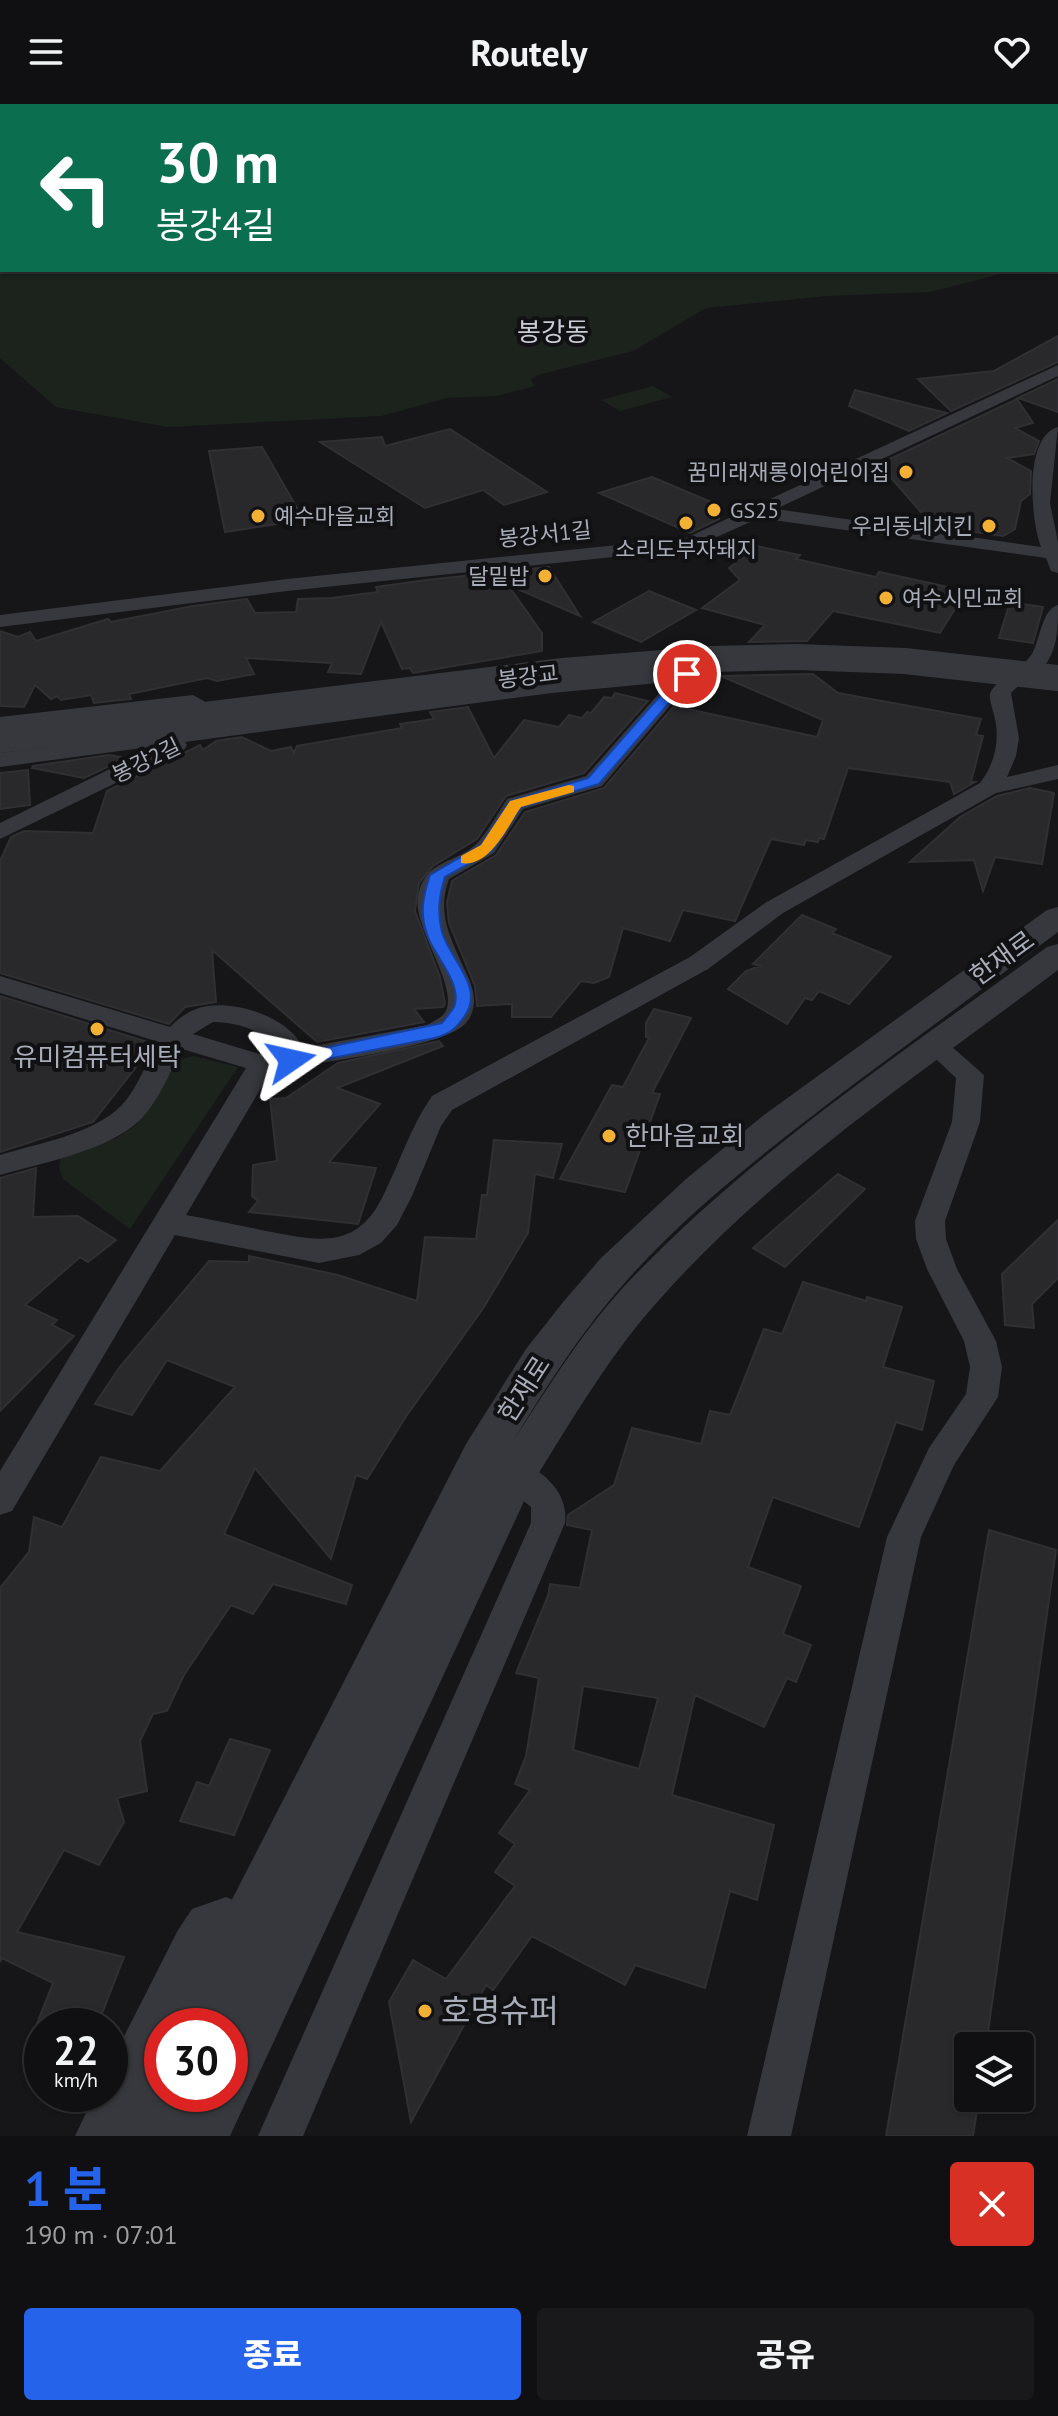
<!DOCTYPE html>
<html lang="ko">
<head>
<meta charset="utf-8">
<style>
	:root { --surface:#101012; --page:#19191b; --text:#f1f3f6; --muted:#9c9d9f; --line:#303032; --accent:#2563eb }
	body { margin:0; font-family:"PT Sans","Noto Sans KR",sans-serif; background:var(--page); color:var(--text); height:100vh; display:flex; flex-direction:column; font-size:30px; white-space:nowrap }
	* { box-sizing:border-box; margin:0 }
	p { font-size:26px; color:var(--muted) }
	.icon { flex:none; width:44px; height:44px; fill:none; stroke:currentColor; stroke-width:2; stroke-linecap:round; stroke-linejoin:round }
	.map { position:relative; height:2032px; overflow:hidden }
	.side { display:flex; flex-direction:column; background:var(--surface); flex:1 }
	.side>* { flex:none }
	.banner { position:absolute; left:0px; top:0px; width:1058px; height:168px; box-shadow:0 2px 6px #0004,0 0 0 2px var(--line); background:#0b6e4f; color:#fff; overflow:hidden }
	.fabs { position:absolute; left:954px; top:1928px; display:grid; gap:16px }
	.fabs a { display:grid; place-items:center; width:80px; height:80px; border-radius:8px; background:var(--surface); box-shadow:0 2px 6px #0004,0 0 0 2px var(--line); font-size:40px }
	.speed { position:absolute; left:24px; top:1904px; display:flex; gap:16px; font-size:40px; font-weight:700; text-align:center }
	.speed>* { display:grid; place-content:center; width:104px; height:104px; border-radius:50%; background:var(--surface); box-shadow:0 2px 6px #0004,0 0 0 2px var(--line); line-height:1 }
	.speed small { font-size:20px; font-weight:400 }
	.speed .limit { border:12px solid #d22; background:#fff; color:#111 }
	.pin { position:absolute; display:grid; place-items:center; width:68px; height:68px; color:#fff; margin:-34px; border:4px solid #fff; border-radius:50%; box-shadow:0 2px 8px #0007 }
	.me { position:absolute; width:88px; margin:-44px; rotate:79deg; stroke-linejoin:round; filter:drop-shadow(0 0 6px #0008) }
	.turn { display:flex; align-items:center; gap:28px; height:168px; padding:0 24px; font-size:36px }
	.turn .icon { width:104px; height:104px; stroke-width:2.5 }
	.turn b { display:block; font-size:56px; line-height:68px }
	.round { display:grid; place-items:center; flex:none; width:84px; height:84px; border-radius:8px; background:var(--page) }
	.head { display:flex; align-items:center; justify-content:space-between; height:136px; padding:0 24px }
	h1 { font-size:48px; font-weight:800; line-height:60px; color:var(--accent) }
	.button { display:flex; gap:16px; margin-top:auto; padding:16px 24px }
	.button a { flex:1; height:92px; border-radius:8px; background:var(--accent); color:#fff; font-size:32px; font-weight:800; line-height:92px; text-align:center }
	.button a+a { background:var(--page); color:var(--text) }
	header { display:flex; justify-content:space-between; align-items:center; height:104px; padding:0 24px; background:var(--surface); font-size:36px; font-weight:800 }
	.map>svg:first-child { display:block }
</style>
</head>
<body>
<header><svg class="icon" aria-label="menu" viewBox="0 0 24 24"><path d="M4 6h16M4 12h16M4 18h16"/></svg>Routely<svg class="icon" aria-label="heart" viewBox="0 0 24 24"><path d="M12 20l-8-8c-3-5 5-10 8-4 3-6 11-1 8 4z"/></svg></header>
<div class="map">
<svg width="1058" height="2032" viewBox="0 0 1058 2032">
	<rect width="100%" height="100%" fill="#161618"/>
	<path fill="#1c231d" d="M61 0H856L862 2H55Z
		M0 20 2 166H1016L930 188 826 192 706 204 633 247 538 271 530 275 535 282 496 292 447 294 381 312 168 323 56 303 0 254Z
		M653 282 672 293 620 307 601 296Z
		M193 952 238 963 130 1125 63 1075 59 1064 61 1053 117 1034 136 1021 179 956Z"/>
	<path fill="#29292c" stroke="#303034" stroke-width="2" fill-rule="evenodd" d="M1058 232V258L951 307 918 275 994 267Z
		M1058 275V308L1018 294Z
		M855 286 947 309 909 327 849 302Z
		M1017 295 1033 319 1015 324 1039 337 1034 350 1007 354 1031 367 1030 390 1021 397 1015 425 1003 432 933 422 879 360Z
		M450 325 547 388 504 401 483 386 425 404 320 338 382 333 385 342Z
		M262 343 304 416 225 428 209 347Z
		M652 373 721 402 719 415 690 429 599 389Z
		M756 442 800 451 796 455 876 473 879 468 966 487 940 529 833 507 807 537 749 538 765 521 702 504 740 476 729 464Z
		M549 463 580 512 508 481 542 529V547L413 569 410 564 402 565 381 518 361 570 328 568 332 559 246 554 254 570 217 577 207 574 129 590 131 595 94 599 91 591 61 596 57 592 51 595 35 581 24 603 0 602V527L18 533 30 528 36 537 108 515 111 518 193 502 247 495 255 509 296 508 298 495 332 494 378 488 376 483 426 476Z
		M649 487 696 506 641 538 593 518Z
		M1010 498 1043 503 1033 539 999 534Z
		M813 570 838 589 981 615 976 631 983 632 971 678H975L954 690 950 678 848 664 824 735 819 734 818 738 806 736 804 741 771 735 735 817 683 806 670 837 623 824 609 873 594 879 581 877 551 913H512V900L477 902 475 882 449 819 447 798 452 777 496 751 525 708 604 684 674 602 817 633 823 616 721 572Z
		M615 589 648 597 584 669 506 692 477 735 433 762 419 779 415 807 440 873 445 900 443 903 414 905 424 918 317 938 212 846 216 898 185 903 169 920 0 869V757L11 733 24 727 93 729 107 687 200 641 203 646 216 637 242 633 271 647 291 643 294 649 297 642 402 624 400 620 434 615 430 608 468 603 494 654 524 616 559 623 569 611 582 614 587 608 591 609 604 593 612 594Z
		M109 651 126 654 84 674 32 664 33 662Z
		M28 666 30 701 0 705V669Z
		M1030 684 1054 689 1042 760 995 753 983 787 974 756 910 758 960 713 997 692Z
		M802 811 836 825 832 829 891 853 849 900 819 887 812 896 805 894 787 920 728 885 746 867 760 862 753 860Z
		M0 892 154 940 93 1018 0 1048Z
		M654 905 691 914 652 989 660 990 625 1088 560 1075 612 981 623 983 649 934 646 933V919Z
		M439 937 443 942 337 984 380 1000 329 1058 376 1064 358 1120 249 1108 258 1097 252 1092 253 1061 277 1057 270 995 286 994 338 959Z
		M494 1036 562 1040 553 1074 535 1070 528 1129 484 1203 405 1314 367 1375 356 1371 331 1455 255 1364 224 1430 352 1481 346 1500 273 1480 253 1510 231 1501 184 1571 167 1607 153 1610 140 1637 147 1687 117 1694 124 1718 99 1761 64 1746 17 1828 124 1853 97 1922H36L53 1879 2 1854 0 1858V1484L29 1448 34 1413 62 1423 101 1353 160 1367 235 1283 167 1256 132 1311 95 1300 119 1264 209 1157 249 1158V1152L338 1171 417 1197 425 1133 476 1135 482 1091H487Z
		M36 1064 33 1113 78 1112 116 1136 88 1158 80 1153 25 1201 57 1216 52 1221 74 1232 0 1307V1074Z
		M838 1070 865 1085 785 1163 753 1144Z
		M1058 1116V1174L1032 1200 1034 1224 1005 1221 1002 1170Z
		M803 1178 866 1197 867 1193 902 1203 883 1263 934 1277 922 1326 896 1318 859 1423 773 1393 748 1463 801 1482 783 1530 811 1541 796 1578 787 1574 764 1623 695 1591 672 1691 774 1721 757 1796 730 1787 705 1884 635 1861 625 1881 532 1832 493 1886 486 1881 411 2018 389 1898 413 1856 446 1875 515 1782 495 1768 515 1740 499 1729 530 1686 515 1680 526 1652 539 1574 516 1569 548 1492 550 1480 580 1484 592 1426 567 1421 568 1411 614 1381 632 1324 701 1340 710 1307 730 1311 764 1225 782 1230ZM583 1582 658 1594 639 1665 573 1646Z
		M989 1426 1056 1446 986 1942H968V1994H979L973 2032H886Z
		M230 1635 270 1646 234 1731 180 1717 197 1678 209 1682Z"/>
	<g fill="none" stroke-linecap="round" stroke-linejoin="round">
		<path fill="#37383d" fill-rule="evenodd" d="M1058 261V272L776 405 1041 443C1031 417 1023 333 1058 323L1050 399 1058 438V469L1051 467 1046 454 759 414 690 445 287 487 0 523V511L287 475 686 434Z
			M1058 501C1058 527 1058 550 1038 569 1029 576 1019 580 1011 589L1019 634 1016 652 1007 673 1058 661V675L996 689 783 809 708 865 452 1006 441 1022 412 1092 397 1121 381 1139 359 1151 319 1159 175 1131 12 1407 0 1411V1367L246 964 182 945C170 968 160 994 142 1014 112 1046 41 1059 0 1071V1051C39 1039 91 1031 121 1002 138 984 146 958 159 938L0 889V872L170 923C181 912 193 904 208 902 238 897 290 914 303 944L427 921C432 918 439 915 443 911 464 889 412 825 418 793 425 753 458 761 479 737 490 724 498 709 507 695L586 672 669 578 552 589 185 638 187 641 184 646 0 735V719L157 642 0 663V649L187 625 184 604 0 625V613L193 591 204 597 208 622 552 577 687 564 697 570 602 682 523 705 494 749 449 775C437 808 449 831 463 862 472 880 481 901 466 919 445 944 308 960 271 967L186 1111C213 1116 239 1121 266 1127 315 1136 356 1148 383 1092 400 1058 410 1024 432 992L690 853 765 799 980 679C994 661 1000 638 995 615 993 605 989 598 990 589 1000 571 1021 567 1032 550 1040 536 1042 505 1058 501ZM213 918C234 918 268 926 277 948L263 951 193 930Z
			M934 932 943 935 984 971 980 1018 945 1117 946 1135 957 1165 996 1237 1002 1263 998 1293 954 1361 921 1433 791 2032H747L887 1433 929 1344 966 1290 970 1263 964 1237 927 1165 916 1135 915 1117 952 1018 956 974 921 941 925 935Z
			M515 1356C542 1365 569 1388 565 1419L303 2032H258L531 1419V1403L503 1380 498 1370 503 1360Z
			M226 1793 258 1806 264 1821 258 1836 243 1842 226 1835 220 1836 175 1922H162V1948L121 2032H75L95 1990H110V1960L178 1826 192 1805Z"/>
		<path fill="#37383d" fill-rule="evenodd" d="M1058 803V828C991 878 925 928 858 977 778 1038 695 1100 628 1175 583 1225 547 1281 512 1339 549 1282 586 1221 634 1172 756 1045 905 947 1047 843L1058 840V866C922 969 774 1066 660 1195 610 1250 572 1316 532 1380L230 2032H113L142 1970 162 1962V1990H230V1922H167L466 1340 526 1245 564 1197 601 1154 686 1075 764 1011 1047 806Z"/>
		<path stroke="#37383d" stroke-width="26" d="M0 636 563 567 712 555 797 553 905 557 1058 574"/>
	</g>
	<path fill="#2563eb" stroke="#184099" stroke-width="2" d="M682 567 694 570 599 680 521 703 492 747 445 773C439 793 437 807 442 828 450 856 486 884 464 913 456 925 449 930 435 934L291 962 284 960 282 956 291 951 442 919C446 914 451 908 454 903 463 881 435 852 428 833 419 811 423 792 430 771L481 741 510 697 588 674Z"/>
	<path fill="#f59e0b" d="M569 681 574 682V688L521 703C507 723 490 764 461 759V752L481 741 510 697Z"/>
	<g fill="#f2b134" stroke="#111113" stroke-width="3">
		<circle cx="906" cy="368" r="8"/>
		<circle cx="714" cy="406" r="8"/>
		<circle cx="258" cy="412" r="8"/>
		<circle cx="686" cy="419" r="8"/>
		<circle cx="989" cy="422" r="8"/>
		<circle cx="545" cy="472" r="8"/>
		<circle cx="886" cy="494" r="8"/>
		<circle cx="97" cy="925" r="8"/>
		<circle cx="609" cy="1032" r="8"/>
		<circle cx="425" cy="1907" r="8"/>
	</g>
	<g text-anchor="middle" stroke-width="8" stroke-linejoin="round" paint-order="stroke">
		<g font-size="22" fill="#a8adb8" stroke="#111113" text-anchor="end">
			<text x="890" y="376">꿈미래재롱이어린이집</text>
			<text x="730" y="414" text-anchor="start">GS25</text>
			<text x="274" y="420" text-anchor="start">예수마을교회</text>
			<text x="973" y="430">우리동네치킨</text>
			<text x="686" y="453" text-anchor="middle">소리도부자돼지</text>
			<text x="529" y="480">달밑밥</text>
			<text x="902" y="502" text-anchor="start">여수시민교회</text>
		</g>
		<g font-size="22" fill="#a8adb8" stroke="#111113">
			<text transform="translate(545 430) rotate(-6)" y="8">봉강서1길</text>
			<text transform="translate(528 572) rotate(-7)" y="8">봉강교</text>
			<text transform="translate(146 656) rotate(-26)" y="8">봉강2길</text>
		</g>
		<g font-size="26" fill="#c9ccd4" stroke="#111113">
			<text x="553" y="237">봉강동</text>
		</g>
		<g font-size="26" fill="#a8adb8" stroke="#111113">
			<text transform="translate(1002 854) rotate(-36)" y="9">한재로</text>
			<text transform="translate(524 1285) rotate(-57)" y="9">한재로</text>
		</g>
		<g font-size="26" fill="#a8adb8" stroke="#111113">
			<text x="97" y="962">유미컴퓨터세탁</text>
			<text x="625" y="1041" text-anchor="start">한마음교회</text>
		</g>
		<g font-size="32" fill="#a8adb8" stroke="#111113" text-anchor="start">
			<text x="441" y="1918">호명슈퍼</text>
		</g>
	</g>
</svg>
<div class="fabs">
<a><svg class="icon" aria-label="layers" viewBox="0 0 24 24"><path d="M12 4l9 5-9 5-9-5zM3 14l9 5 9-5"/></svg></a>
</div>
<div class="speed"><div>22<small>km/h</small></div><div class="limit">30</div></div>
<div class="pin" style="left:687px;top:570px;background:#d93025"><svg class="icon" aria-label="arrive" viewBox="0 0 24 24"><path d="M6 21V4h12l-3 4 3 4H6"/></svg></div>
<svg class="me" style="left:291px;top:956px" viewBox="-20 -20 40 40"><path d="M0-17L14 15 0 8-14 15z" fill="#2563eb" stroke="#fff" stroke-width="4"/></svg>
<div class="banner">
<div class="turn"><svg class="icon" aria-label="left" viewBox="0 0 24 24"><path d="M17 20v-9H6M10 6l-5 5 5 5"/></svg><div><b>30 m</b>봉강4길</div></div>
</div>
</div>
<section class="side">
<div class="head"><div><h1>1 분</h1><p>190 m · 07:01</p></div><a class="round" style="background:#d93025;color:#fff"><svg class="icon" aria-label="close" viewBox="0 0 24 24"><path d="M6 6l12 12M18 6L6 18"/></svg></a></div>
<div class="button"><a>종료</a><a>공유</a></div>
</section>
</body>
</html>
